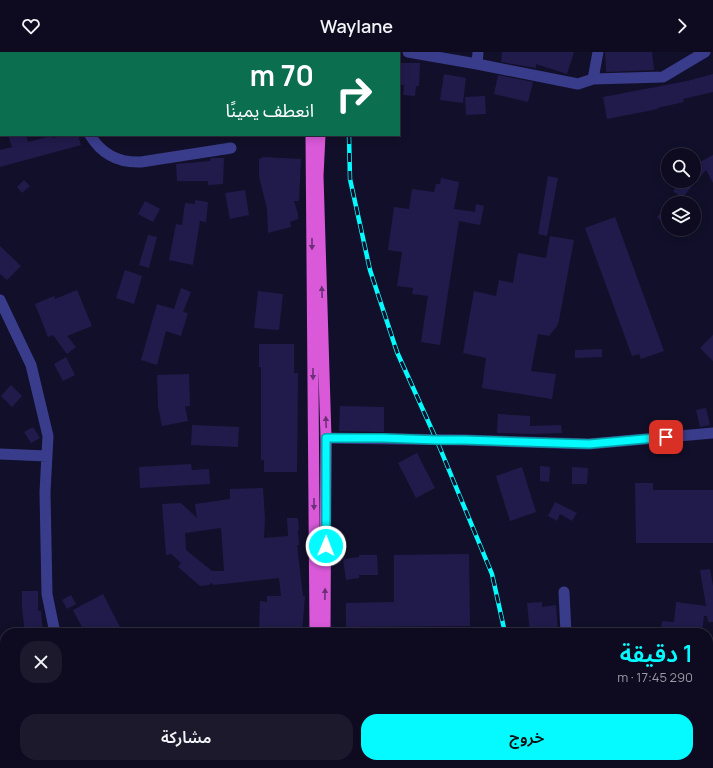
<!DOCTYPE html>
<html lang="ar">
<head>
<meta charset="utf-8">
<style>
	:root { --surface:#0e0b20; --page:#1c192d; --text:#f1f3f6; --muted:#9b9ba5; --line:#2e2b3e; --accent:#04faff }
	body { margin:0; font-family:Manrope,"Noto Sans Arabic",sans-serif; background:var(--page); color:var(--text); direction:rtl; height:100vh; display:flex; flex-direction:column; font-size:15px; white-space:nowrap }
	* { box-sizing:border-box; margin:0 }
	p { font-size:13px; color:var(--muted) }
	.icon { flex:none; width:22px; height:22px; fill:none; stroke:currentColor; stroke-width:2; stroke-linecap:round; stroke-linejoin:round }
	.map { position:relative; flex:1; overflow:hidden; direction:ltr }
	.side { position:absolute; left:0px; top:576px; width:713px; height:140px; display:flex; flex-direction:column; background:var(--surface); border-radius:16px 16px 0 0; box-shadow:0 2px 10px #0003,0 0 0 1px var(--line); direction:rtl }
	.side>* { flex:none }
	.guide { position:absolute; left:0px; top:0px; width:400px; height:84px; box-shadow:0 2px 10px #0003,0 0 0 1px var(--line); direction:rtl; background:#0b6e4f; color:#fff; overflow:hidden }
	.buttons { position:absolute; left:661px; top:96px; display:grid; gap:8px }
	.buttons a { display:grid; place-items:center; width:40px; height:40px; border-radius:50%; background:var(--surface); box-shadow:0 2px 10px #0003,0 0 0 1px var(--line); font-size:20px }
	.pin { position:absolute; display:grid; place-items:center; width:34px; height:34px; color:#fff; margin:-17px; border-radius:8px; box-shadow:0 2px 6px #0006 }
	.me { position:absolute; width:44px; margin:-22px; rotate:1deg; stroke-linejoin:round; filter:drop-shadow(0 0 3px #0008) }
	.turn { display:flex; align-items:center; gap:14px; height:84px; padding:0 20px; font-size:18px }
	.turn .icon { width:52px; height:52px; stroke-width:2.5 }
	.turn b { display:block; font-size:28px; line-height:34px }
	.round { display:grid; place-items:center; flex:none; width:42px; height:42px; border-radius:16px; background:var(--page) }
	.head { display:flex; align-items:center; justify-content:space-between; height:68px; padding:0 20px }
	h1 { font-size:24px; font-weight:600; line-height:30px; color:var(--accent) }
	.primary-button { display:flex; gap:8px; margin-top:auto; padding:8px 20px }
	.primary-button a { flex:1; height:46px; border-radius:16px; background:var(--accent); color:#111; font-size:16px; font-weight:600; line-height:46px; text-align:center }
	.primary-button a+a { background:var(--page); color:var(--text) }
	header { display:flex; justify-content:space-between; align-items:center; height:52px; padding:0 20px; background:var(--surface); font-size:18px; font-weight:600 }
	.map>svg:first-child { display:block }
</style>
</head>
<body>
<header><svg class="icon" aria-label="forward" viewBox="0 0 24 24"><path d="M9 5l7 7-7 7"/></svg>Waylane<svg class="icon" aria-label="heart" viewBox="0 0 24 24"><path d="M12 20l-8-8c-3-5 5-10 8-4 3-6 11-1 8 4z"/></svg></header>
<div class="map">
<svg width="713" height="716" viewBox="0 0 713 716">
	<rect width="100%" height="100%" fill="#120f2a"/>
	<path fill="#211b4b" fill-rule="evenodd" d="M502 0H574L567 22 536 12V16L501 10Z
		M605 0H652L654 18 606 20Z
		M399 11H420L419 34H416L415 44 403 43 404 33H399Z
		M444 22 466 26 463 51 440 48Z
		M713 22V40L683 47 684 50 657 56 658 57 607 67 603 45 687 29Z
		M498 23 533 30 528 50 494 42Z
		M485 44 486 62 466 63 465 45Z
		M8 83H26L28 90 51 84 53 86 63 83H78L81 93 0 115V98L12 95Z
		M713 103V131L706 118 682 146 673 139 682 129H694V115L696 112Z
		M264 105 301 107 299 149H294L298 162V167L290 170 291 175 268 181 267 157 259 124V107Z
		M211 106H224L223 132 208 133V129H177L176 112 210 109Z
		M548 124 558 126 547 184 538 182Z
		M441 126 459 130 454 157 475 160 476 152 484 154 480 173 459 169 440 293 421 290 428 244 412 242 413 236 397 234 402 200 388 198 394 155 409 157 412 137 434 140 436 132H440Z
		M24 128 30 134 22 141 17 135Z
		M245 138 249 163 230 167 225 141Z
		M195 148 208 150 206 170 200 169 193 213 169 208 176 172 182 173 185 151 195 152Z
		M145 149 160 157 153 170 138 162Z
		M668 153V176L657 165Z
		M615 165 664 299 641 307 639 302 632 304 585 176Z
		M148 183 157 185 149 216 139 213Z
		M550 184 574 188 559 268 557 274 549 284 538 282 531 319 556 322 552 347 482 336 486 306 463 301 474 239 496 244 499 228 513 231 518 201 546 206Z
		M0 194 21 214 7 228 0 222Z
		M125 218 142 224 134 252 116 246Z
		M181 236 191 240 183 260 188 261 181 284 166 279 157 313 141 308 157 252 174 257Z
		M77 238 92 274 67 284 76 295 67 302 53 283 48 285 35 252 54 244 55 247Z
		M258 239 283 242 279 278 254 276Z
		M713 283V309L700 296Z
		M259 292H294V321H298L297 420H264V408H261V315H259Z
		M602 297V305L575 306V298Z
		M66 305 75 323 63 329 54 312Z
		M189 322 190 354H185L188 369 162 374 158 354 157 323Z
		M11 333 22 344 12 355 1 344Z
		M340 354 384 355V380L339 379Z
		M706 356 710 373 700 375 696 358Z
		M498 362 530 364V374L561 373 562 381 535 382 497 381Z
		M192 373 239 375 238 395 191 393Z
		M33 375 40 386 31 391 24 380Z
		M417 401 435 436 416 446 398 411Z
		M191 412 192 418 209 417 210 432 140 436 139 415Z
		M540 414 550 415 549 430 540 429Z
		M522 415 536 460 510 469 496 424Z
		M572 415 588 416 587 432H572Z
		M635 431H653V438H713V491H636Z
		M263 436 265 466 264 486 288 484 287 466H298L299 478H298L299 493H297L303 544H305L302 581H282L267 579V581H259L260 549 267 550V544H281L279 526 214 533 211 531 209 533 200 534 178 515 181 511 171 502 166 503 162 452 181 451 197 466 195 452 230 447V437ZM221 476 224 519H212L186 498 185 481Z
		M555 450 577 461 572 469 560 462 557 469 548 464Z
		M469 502 470 574 346 575V551L394 550V503Z
		M359 503H377L378 523H359V526L346 528 343 507 359 505Z
		M710 517 713 534V570H708L707 564H704L702 581H672L673 579H661L662 569 674 570 676 550 706 554 700 518Z
		M22 539H38V559H41L43 581H25L22 556Z
		M103 542 123 581H85L73 558Z
		M71 543 76 552 67 557 62 548Z
		M542 550V555L556 553 558 581H530L527 551Z"/>
	<g fill="none" stroke-linecap="round" stroke-linejoin="round">
		<path stroke="#393c8a" stroke-width="11" d="M65 0V1
			M408 0 477 12
			M478 0 477 12 578 32 593 27
			M598 0 593 27 663 25 705 0
			M90 83C102 103 119 111 141 110L231 96
			M0 248 31 313 48 384 45 440 47 542 55 581
			M326 386 464 388 589 392 713 381
			M0 402 47 404
			M564 540 566 581
			M708 618H713
			M708 677 713 679
			M139 711 142 716
			M610 716V711"/>
		<path stroke="#da59d9" stroke-width="11" d="M311 1V0
			M324 1V0
			M311 83 315 581
			M320 83 318 124 326 386 325 581
			M315 711V716
			M325 711V716"/>
		<defs>
			<path id="rail" d="M351 1V0
				M349 83 350 127 370 218 397 300 437 389 492 522 505 581
				M523 716 524 711"/>
		</defs>
		<use href="#rail" stroke="#04faff" stroke-width="4.5"/>
		<use href="#rail" stroke="#120f2a" stroke-width="3" stroke-dasharray="9" stroke-linecap="butt"/>
	</g>
	<defs><path id="oneway-solid" d="M-6-.8H1V-3.2L6.5 0L1 3.2V.8H-6Z"/></defs>
	<g fill="#6c3079">
		<use href="#oneway-solid" transform="translate(312 192) rotate(90)"/>
		<use href="#oneway-solid" transform="translate(322 240) rotate(-92)"/>
		<use href="#oneway-solid" transform="translate(313 322) rotate(90)"/>
		<use href="#oneway-solid" transform="translate(326 370) rotate(-92)"/>
		<use href="#oneway-solid" transform="translate(314 452) rotate(90)"/>
		<use href="#oneway-solid" transform="translate(325 542) rotate(-89)"/>
	</g>
	<g fill="none" stroke-linecap="round" stroke-linejoin="round">
		<defs>
			<path id="route" d="M326 494V386H383L437 388H464L589 392 666 385"/>
		</defs>
		<use href="#route" stroke="#03a2a6" stroke-width="10"/>
		<use href="#route" stroke="#04faff" stroke-width="7"/>
	</g>
</svg>
<div class="buttons">
<a><svg class="icon" aria-label="search" viewBox="0 0 24 24"><circle cx="10" cy="10" r="6"/><path d="M15 15l6 6"/></svg></a>
<a><svg class="icon" aria-label="layers" viewBox="0 0 24 24"><path d="M12 4l9 5-9 5-9-5zM3 14l9 5 9-5"/></svg></a>
</div>
<div class="pin" style="left:666px;top:385px;background:#d93025"><svg class="icon" aria-label="arrive" viewBox="0 0 24 24"><path d="M6 21V4h12l-3 4 3 4H6"/></svg></div>
<svg class="me" style="left:326px;top:494px" viewBox="-20 -20 40 40"><circle r="17" fill="#04faff" stroke="#fff" stroke-width="3"/><path d="M0-11L8 9 0 5-8 9z" fill="#fff"/></svg>
<div class="guide">
<div class="turn"><svg class="icon" aria-label="right" viewBox="0 0 24 24"><path d="M7 20v-9h11M14 6l5 5-5 5"/></svg><div><b>70 m</b>انعطف يمينًا</div></div>
</div>
<section class="side">
<div class="head"><div><h1>1 دقيقة</h1><p>290 m · 17:45</p></div><a class="round"><svg class="icon" aria-label="close" viewBox="0 0 24 24"><path d="M6 6l12 12M18 6L6 18"/></svg></a></div>
<div class="primary-button"><a>خروج</a><a>مشاركة</a></div>
</section>
</div>
</body>
</html>
